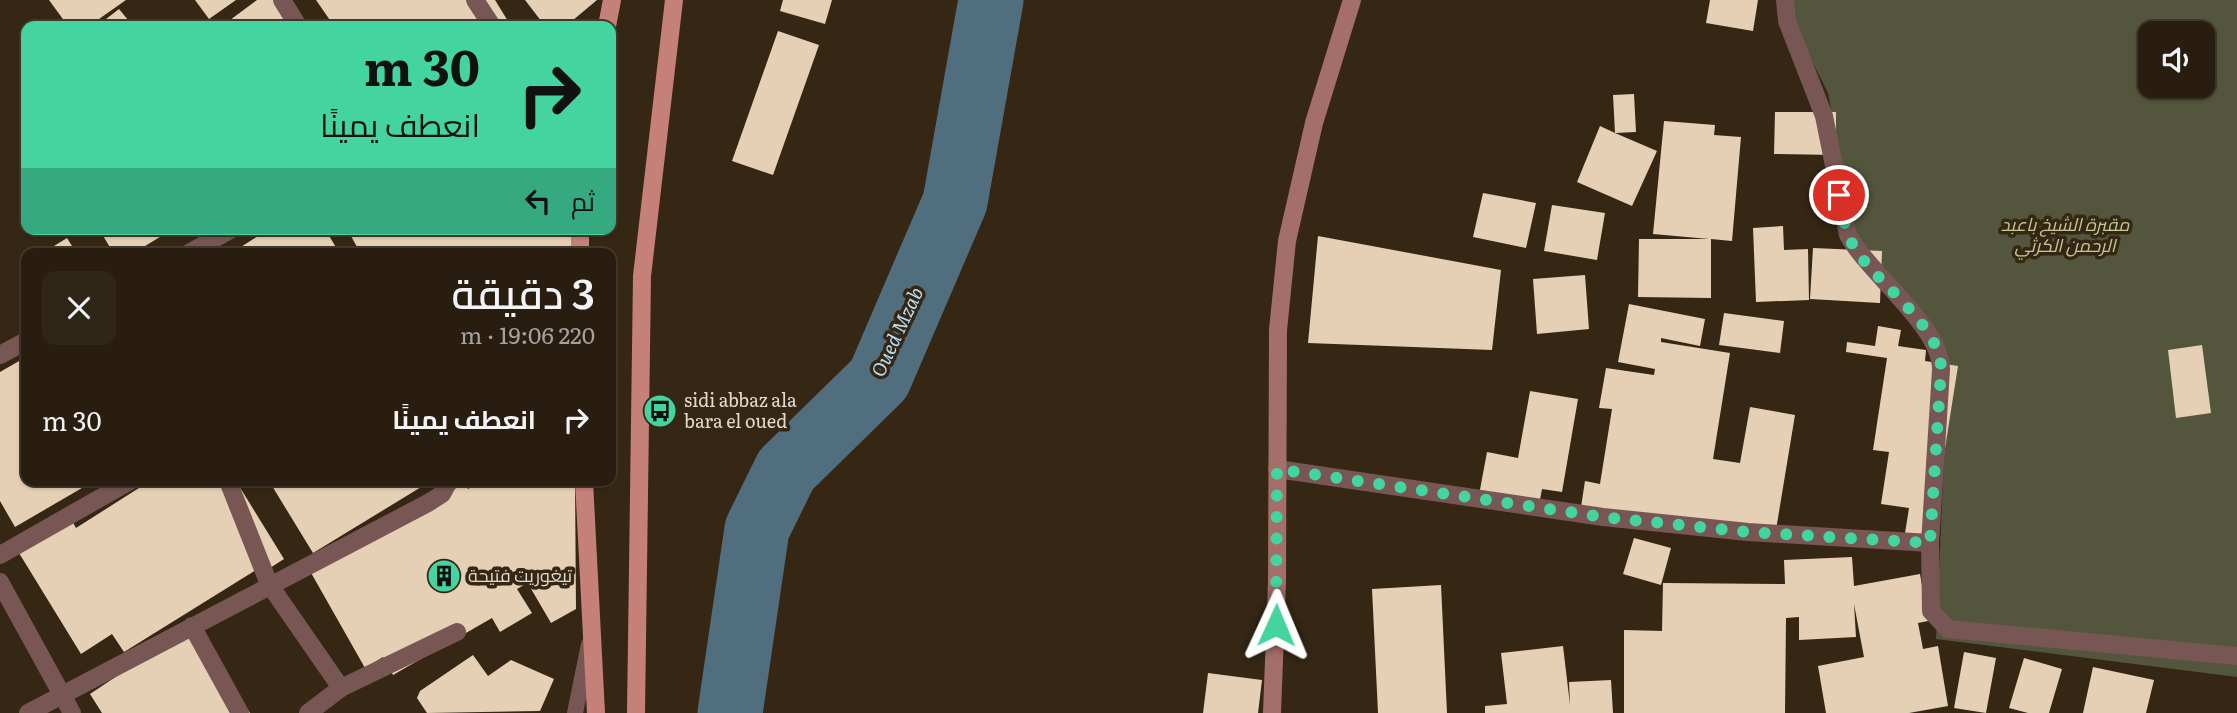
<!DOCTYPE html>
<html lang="ar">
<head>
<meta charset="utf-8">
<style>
	:root { --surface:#281d0f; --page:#302618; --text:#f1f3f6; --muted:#a5a29e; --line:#443b2f }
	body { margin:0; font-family:Literata,Cairo,serif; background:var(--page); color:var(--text); direction:rtl; height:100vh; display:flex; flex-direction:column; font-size:26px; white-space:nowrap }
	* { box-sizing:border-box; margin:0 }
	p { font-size:23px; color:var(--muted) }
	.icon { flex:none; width:38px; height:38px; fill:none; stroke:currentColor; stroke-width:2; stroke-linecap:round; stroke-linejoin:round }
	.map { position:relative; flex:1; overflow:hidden; direction:ltr }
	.sheet { position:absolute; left:21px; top:248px; width:595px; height:238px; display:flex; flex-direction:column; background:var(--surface); border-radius:14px; box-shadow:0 2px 5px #0004,0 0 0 2px var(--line); direction:rtl }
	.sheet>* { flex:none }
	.guide { position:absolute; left:21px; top:21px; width:595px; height:214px; border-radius:14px; box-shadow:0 2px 5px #0004,0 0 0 2px var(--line); direction:rtl; background:#43d4a0; color:#111; overflow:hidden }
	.controls { position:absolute; left:2138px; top:21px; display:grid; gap:14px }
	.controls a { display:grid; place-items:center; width:77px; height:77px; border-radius:14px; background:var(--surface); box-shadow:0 2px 5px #0004,0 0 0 2px var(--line); font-size:35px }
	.pin { position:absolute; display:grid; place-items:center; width:60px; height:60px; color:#fff; margin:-30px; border:4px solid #fff; border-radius:50%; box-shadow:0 2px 7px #0007 }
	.me { position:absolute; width:77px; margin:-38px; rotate:1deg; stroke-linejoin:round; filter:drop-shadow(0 0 5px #0008) }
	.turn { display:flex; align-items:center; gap:24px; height:147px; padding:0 21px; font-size:32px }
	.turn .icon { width:91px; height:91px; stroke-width:2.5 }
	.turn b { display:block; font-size:49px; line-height:60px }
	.then { display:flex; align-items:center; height:66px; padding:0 21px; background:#0003; gap:14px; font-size:26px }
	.round { display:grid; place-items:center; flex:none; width:74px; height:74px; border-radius:14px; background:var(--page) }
	.overview { display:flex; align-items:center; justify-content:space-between; height:119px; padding:0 21px }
	h1 { font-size:42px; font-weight:600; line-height:52px }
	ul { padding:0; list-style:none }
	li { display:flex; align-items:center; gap:21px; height:105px; padding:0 21px }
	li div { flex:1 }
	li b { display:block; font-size:26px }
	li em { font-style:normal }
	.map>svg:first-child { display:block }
</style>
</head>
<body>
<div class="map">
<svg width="2237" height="713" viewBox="0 0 2237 713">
	<rect width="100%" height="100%" fill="#352714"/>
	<path fill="#53563c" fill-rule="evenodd" d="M1793 0H2237V677L1936 639 1948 367 1856 242 1828 93 1792 21ZM2151 33H2203V86H2151Z"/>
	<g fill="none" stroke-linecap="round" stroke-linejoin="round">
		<path stroke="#516e7f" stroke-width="65" d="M730 713 757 529 786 470 879 379 955 202 991 0"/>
	</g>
	<path fill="#e5d0b5" d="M49 0H126L89 26H68Z
		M195 0H236L209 19Z
		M257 0H286L305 26H222Z
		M316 0H495L511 26H334Z
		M525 0H597L566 26H545Z
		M783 0H832L825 24 780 11Z
		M1710 0H1758L1753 31 1706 23Z
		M119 9 133 26H97Z
		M778 31 819 45 773 175 732 161Z
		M1634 94 1636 132 1615 133 1657 151 1632 206 1577 182 1600 126 1615 133 1613 95Z
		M1775 112H1836V155L1774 154Z
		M1664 121 1715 125 1714 135 1741 137 1732 241 1711 239V298L1638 297 1639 239H1709L1653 234Z
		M1483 193 1536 203 1526 248 1473 237Z
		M1552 205 1605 213 1597 260 1544 251Z
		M1783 226 1784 250 1808 249 1809 300 1756 302 1753 228Z
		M99 229H166L168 232 132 254H114Z
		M269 229H325L340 254H230Z
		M347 229H572V254H361Z
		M1318 236 1501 270 1492 350 1308 343Z
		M67 238 77 254H41Z
		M1813 248 1882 251 1880 303 1810 299Z
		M1585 275 1589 329 1537 334 1533 279Z
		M1629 304 1705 319 1700 346 1661 338V342L1730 353 1713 459 1740 463 1750 407 1795 415 1775 536 1581 507 1585 481 1600 484 1612 409 1599 408 1606 368 1654 375 1655 369 1618 362Z
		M1724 313 1784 321 1780 353 1719 345Z
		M1878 326 1901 330 1898 346 1926 350 1925 361 1958 366 1929 550 1903 546 1909 508 1881 504 1889 452 1873 450 1887 358 1846 352 1847 342 1875 346Z
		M2202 345 2211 413 2176 418 2168 350Z
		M26 357V481H94L15 527 0 501V372Z
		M1530 391 1578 399 1562 492 1542 489 1539 505 1479 495 1487 452 1518 458Z
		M150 481H236L284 559 259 575 256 570 124 652 112 634 81 654 19 553 72 521 76 528Z
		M269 481H431L313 553Z
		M481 481H575L576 609 551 623 530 587 531 581 517 589 532 613 500 632 492 618 393 675 383 657 365 668 310 571 465 483 468 489Z
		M1634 538 1671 548 1661 585 1623 574Z
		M1852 557 1854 586 1920 574 1928 621 1918 623 1923 649 1938 646 1948 706 1909 713H1826L1818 666 1864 657 1854 604 1856 637 1799 640V617L1786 618 1785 713H1624V630L1662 631 1663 583 1785 584 1784 560Z
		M1441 585 1447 713H1378L1372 589Z
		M192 626 250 713H102L90 694Z
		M1563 646 1570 705 1569 682 1611 680 1613 713H1485V706L1507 704 1501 653Z
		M1964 652 1996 658 1986 713 1954 708Z
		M473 655 488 676 511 660 554 679 540 711 427 713 417 698 420 691Z
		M2024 658 2062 669 2049 713H2028L2009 708Z
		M2093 667 2154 680 2146 713H2083Z
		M1208 673 1262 680 1258 713H1203Z"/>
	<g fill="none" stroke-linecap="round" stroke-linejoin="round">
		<path stroke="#785653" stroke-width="16" d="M575 713 589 644"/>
		<path stroke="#785653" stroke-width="18" d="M282 0 298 26
			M475 0 492 26
			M1785 0 1787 21 1824 116 1848 235C1869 274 1942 327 1941 370L1930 543
			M187 254 232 229
			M0 355 26 341
			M1277 469 1603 517 1748 532 1930 543 1931 611 1948 629 2237 656
			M228 481 269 584 341 688
			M0 555 130 481
			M0 582 72 713
			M192 626 240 713
			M28 713 428 503 442 494 449 481
			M308 713 341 688 457 632"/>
		<path stroke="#a46e69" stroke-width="18" d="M1272 713 1277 582 1278 330 1287 241 1314 123 1352 0"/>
		<path stroke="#c5807a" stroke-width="18" d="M607 26 612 0
			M580 229V254
			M584 481 596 713
			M636 713 642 276 674 0"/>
	</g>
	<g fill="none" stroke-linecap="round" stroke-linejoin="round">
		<path stroke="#43d4a0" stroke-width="12" stroke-dasharray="0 21.6" d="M1276 625 1277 469 1603 517 1748 532 1930 543 1941 370C1942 326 1876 283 1854 247 1845 231 1842 213 1839 195"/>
	</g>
	<defs>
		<symbol id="bus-disc" viewBox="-11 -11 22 22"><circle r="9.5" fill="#43d4a0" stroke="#352714"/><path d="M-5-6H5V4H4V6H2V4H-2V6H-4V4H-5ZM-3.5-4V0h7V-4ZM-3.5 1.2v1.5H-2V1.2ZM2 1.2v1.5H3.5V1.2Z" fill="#111"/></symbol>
		<symbol id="building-disc" viewBox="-11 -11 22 22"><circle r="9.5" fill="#43d4a0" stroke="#352714"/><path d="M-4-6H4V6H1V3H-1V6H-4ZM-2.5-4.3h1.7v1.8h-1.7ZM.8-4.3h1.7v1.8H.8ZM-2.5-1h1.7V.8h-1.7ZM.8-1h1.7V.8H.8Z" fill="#111"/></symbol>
	</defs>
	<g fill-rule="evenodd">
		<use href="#bus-disc" x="641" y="392" width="38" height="38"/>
		<use href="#building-disc" x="425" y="557" width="38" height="38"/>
	</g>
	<g text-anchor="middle" stroke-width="7" stroke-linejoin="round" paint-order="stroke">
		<g font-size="18" font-style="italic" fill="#c4c992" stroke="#352714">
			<text x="2065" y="231">مقبرة الشيخ باعبد<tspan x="2065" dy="21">الرحمن الكرثي</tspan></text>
		</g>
		<g font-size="18" fill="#e3dacf" stroke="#352714" text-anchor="start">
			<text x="684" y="407">sidi abbaz ala<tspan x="684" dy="21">bara el oued</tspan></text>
			<text x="468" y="582">تيغوريت فتيحة</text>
		</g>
		<g font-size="19" font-style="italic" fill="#b5e0fb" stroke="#352714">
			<text transform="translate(897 332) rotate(-65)" y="7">Oued Mzab</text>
		</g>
	</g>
</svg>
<div class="controls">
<a><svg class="icon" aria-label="sound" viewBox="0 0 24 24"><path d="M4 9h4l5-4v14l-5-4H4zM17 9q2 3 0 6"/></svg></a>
</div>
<div class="pin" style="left:1839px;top:195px;background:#d93025"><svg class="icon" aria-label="arrive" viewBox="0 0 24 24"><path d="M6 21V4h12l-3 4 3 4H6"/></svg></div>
<svg class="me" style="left:1276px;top:625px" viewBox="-20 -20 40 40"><path d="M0-17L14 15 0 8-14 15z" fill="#43d4a0" stroke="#fff" stroke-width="4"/></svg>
<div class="guide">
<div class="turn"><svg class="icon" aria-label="right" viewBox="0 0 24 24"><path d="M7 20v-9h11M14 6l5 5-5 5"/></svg><div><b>30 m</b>انعطف يمينًا</div></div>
<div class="then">ثم<svg class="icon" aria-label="left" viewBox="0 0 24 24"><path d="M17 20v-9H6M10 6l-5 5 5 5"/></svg></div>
</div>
<section class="sheet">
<div class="overview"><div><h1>3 دقيقة</h1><p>220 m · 19:06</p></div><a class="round"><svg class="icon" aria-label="close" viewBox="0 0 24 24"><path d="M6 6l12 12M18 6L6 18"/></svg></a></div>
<ul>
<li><svg class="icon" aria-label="right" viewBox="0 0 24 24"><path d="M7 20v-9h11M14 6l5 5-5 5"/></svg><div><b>انعطف يمينًا</b></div><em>30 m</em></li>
</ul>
</section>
</div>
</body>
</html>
